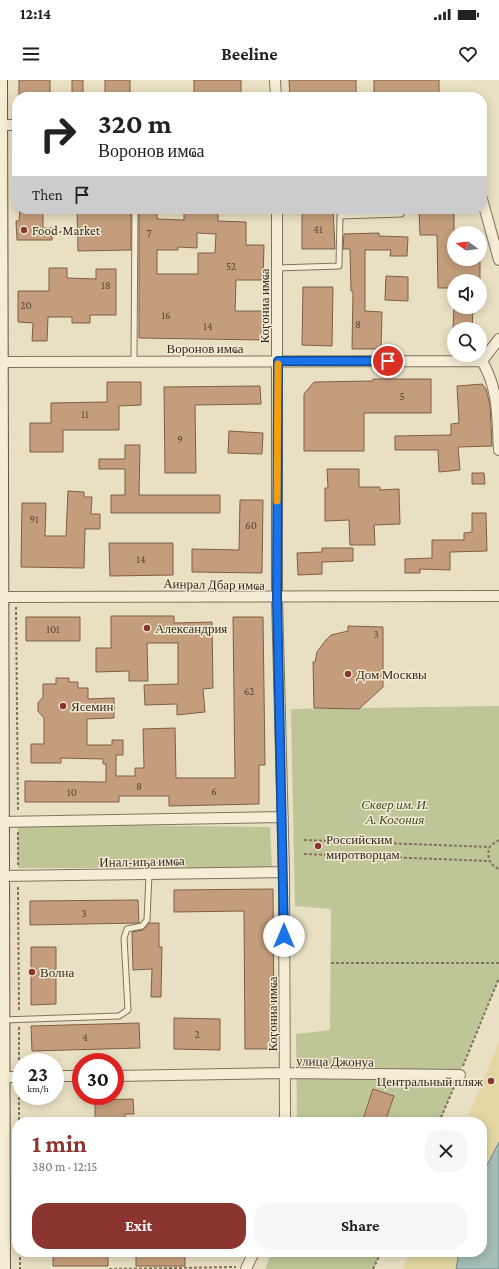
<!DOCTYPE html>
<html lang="en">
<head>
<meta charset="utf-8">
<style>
	:root { --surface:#fff; --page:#f6f6f6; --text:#222; --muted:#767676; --accent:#8b3531 }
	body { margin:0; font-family:"Crimson Pro",serif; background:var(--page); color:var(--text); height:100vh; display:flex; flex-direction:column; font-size:15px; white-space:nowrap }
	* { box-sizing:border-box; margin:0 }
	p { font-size:13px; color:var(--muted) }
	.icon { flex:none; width:22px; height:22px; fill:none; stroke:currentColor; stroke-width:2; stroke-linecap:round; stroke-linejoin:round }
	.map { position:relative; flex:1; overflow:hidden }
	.side { position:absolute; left:12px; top:1037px; width:475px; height:140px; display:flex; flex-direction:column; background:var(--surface); border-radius:16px; box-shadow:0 2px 10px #0003 }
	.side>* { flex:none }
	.guide { position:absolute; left:12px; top:12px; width:475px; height:122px; border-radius:16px; box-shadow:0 2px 10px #0003; background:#fff; color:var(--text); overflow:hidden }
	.needle { width:26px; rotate:285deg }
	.tools { position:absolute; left:447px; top:146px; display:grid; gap:8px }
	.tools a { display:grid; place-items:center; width:40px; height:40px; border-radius:50%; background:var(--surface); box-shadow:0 2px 10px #0003; font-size:20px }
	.speed { position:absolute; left:12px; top:973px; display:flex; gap:8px; font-size:20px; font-weight:700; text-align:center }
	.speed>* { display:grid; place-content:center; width:52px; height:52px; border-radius:50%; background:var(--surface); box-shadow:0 2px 10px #0003; line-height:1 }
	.speed small { font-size:10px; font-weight:400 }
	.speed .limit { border:6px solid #d22; background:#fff; color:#111 }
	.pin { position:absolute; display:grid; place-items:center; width:34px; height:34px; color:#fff; margin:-17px; border:2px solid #fff; border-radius:50%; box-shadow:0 1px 4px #0007 }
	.me { position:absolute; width:44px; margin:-22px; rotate:0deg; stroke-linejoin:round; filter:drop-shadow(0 0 3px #0008) }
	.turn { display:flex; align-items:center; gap:14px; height:84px; padding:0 20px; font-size:18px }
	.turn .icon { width:52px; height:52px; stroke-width:2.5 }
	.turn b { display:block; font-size:28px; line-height:34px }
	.then { display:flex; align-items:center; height:38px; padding:0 20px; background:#0003; gap:8px; font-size:15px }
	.round { display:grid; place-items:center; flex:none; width:42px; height:42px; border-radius:16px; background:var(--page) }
	.overview { display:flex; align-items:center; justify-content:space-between; height:68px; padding:0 20px }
	h1 { font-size:24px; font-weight:700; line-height:30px; color:var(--accent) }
	.action { display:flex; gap:8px; margin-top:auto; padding:8px 20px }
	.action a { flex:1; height:46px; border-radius:16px; background:var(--accent); color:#fff; font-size:16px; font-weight:700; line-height:46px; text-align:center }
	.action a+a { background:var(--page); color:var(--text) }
	.status { display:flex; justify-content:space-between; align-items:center; height:28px; padding:0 20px; background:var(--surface); direction:ltr }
	.status svg { height:11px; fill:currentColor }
	header { display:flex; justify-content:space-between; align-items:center; height:52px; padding:0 20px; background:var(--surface); font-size:18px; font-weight:700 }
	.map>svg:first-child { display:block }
</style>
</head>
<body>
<div class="status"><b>12:14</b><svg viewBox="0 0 49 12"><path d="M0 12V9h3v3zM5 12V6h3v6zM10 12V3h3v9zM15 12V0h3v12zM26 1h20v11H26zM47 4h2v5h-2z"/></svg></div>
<header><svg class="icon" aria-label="menu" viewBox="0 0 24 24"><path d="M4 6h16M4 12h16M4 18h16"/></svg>Beeline<svg class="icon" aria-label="heart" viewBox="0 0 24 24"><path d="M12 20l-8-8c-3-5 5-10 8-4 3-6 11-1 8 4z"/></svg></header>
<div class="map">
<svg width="499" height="1189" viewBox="0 0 499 1189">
	<rect width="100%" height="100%" fill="#e9e0c3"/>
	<path fill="#bec698" d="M499 626V898L439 1042H297L296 954 330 950 331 829 295 826 291 629Z
		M18 744 270 747 272 788H18Z
		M272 1172H381L373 1189H265Z"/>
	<path fill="#e3d6a2" d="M499 962V1061L482 1101V1042H466Z
		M410 1172H458V1182L455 1189H403Z"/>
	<path fill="#a4bdb7" stroke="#6d8a84" d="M499 1062V1189H456L459 1172H482V1095Z"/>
	<path fill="#c49e7c" stroke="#7f5e43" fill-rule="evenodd" d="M19 0H50V17H19Z
		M72 0H83V17H72Z
		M105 0H130V17H105Z
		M194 0H241V17H194Z
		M289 0H356V17H290Z
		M374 0H439V17H374Z
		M20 129H43V148H52V160H17L16 141H19Z
		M77 129H131V170L78 171Z
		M139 129H153L152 132H157V139L184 140V129H218V141L246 142V165H264L263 200H236L235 231H263L262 260 139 258ZM197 153 216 154 215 173H198V194H157V170H178V167L197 168Z
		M302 129H333L335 169H302Z
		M419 129H454V179H480V201H454V208H438L437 155H420Z
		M379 153V156L408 157 407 176H390L391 170H365V231L382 232 381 269H352L353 211H351L350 169H343L344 154Z
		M49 188H67V198L96 199V189H116V235H90V243H72V237H48L47 261H32L33 243 18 242V211H49Z
		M386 196 408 197V221L385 220Z
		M303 207H333L332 266 302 265Z
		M454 227 473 228 472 249H453Z
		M373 299H431V333H364V371H304V314L314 302 373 301Z
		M107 302H141V325L119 326V350H63V372H30V343H51V323L107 322Z
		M482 304 486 309 490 325 492 366 458 367 460 390 439 392 438 370H395V356L451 355V344L459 343 457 306Z
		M260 306 261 324 195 325 196 393H165L164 307Z
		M229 351 263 353 262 374 228 373Z
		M125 365H140L139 415H220V433H111V415H125V389H99V379H125Z
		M327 389H359V407H380V410L399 409 400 444 374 445 375 465H350L349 440 325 441V408H328Z
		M472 393H484L485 404H472Z
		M68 411 84 412V417H92L91 434H100V449H85L84 488 21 487 22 423H46L45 456H66Z
		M240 420H263L262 493 192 492V469L239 470Z
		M472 433H486L487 471 450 472V490L420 489V493H405V479L432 478V460H464V453L472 452Z
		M109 463H173V495L110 496Z
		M322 468H353V481L322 482V494L298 495 297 473 322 472Z
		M111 536H174V543L212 542 213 608 203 609 205 632 177 635V624L145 625 144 605 178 604V563H147L148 601H129V591L96 592V568H111Z
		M26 537H80V561H26Z
		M233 537H263L265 685H259V724L169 726V716H119V722H25V701L106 702V684H103V679L61 678V683H31V664H44V638L38 631V623L43 617V604H56V598H69V602H78V608H88V619L114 618V638L87 639V665H112V660H123V675H116V696H135V688H144L143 649 175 648 176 698H235Z
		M348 546 383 547V607L359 629 314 628 313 582H315L317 572 326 560 331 555 348 551Z
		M273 809 274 969H245L244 831 174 832V810Z
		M138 820 139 843 30 845V821Z
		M149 843H159V867H162L161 917H151L152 889 133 890 132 852 143 850Z
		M31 867H56V924L31 925Z
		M174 938 220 939V970L174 969Z
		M139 943 140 968 32 971 31 946Z
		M373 1009 394 1016 385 1042H362Z
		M133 1019 134 1034H125V1042H95V1020Z
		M53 1172H108V1186H53Z
		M136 1172H185V1186H136Z"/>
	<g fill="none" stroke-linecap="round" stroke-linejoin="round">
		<defs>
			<path id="lane" d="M277 188 339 186 340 136 401 134
				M134 281 135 129
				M3 940 119 936 128 930 124 858 127 849 142 846 147 840 149 794"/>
			<path id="street" d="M275 0 276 17
				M0 45H17
				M482 119 499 180
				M277 129V518L284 792 285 1042
				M499 259 482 281C499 310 497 337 499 370
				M0 282 482 281
				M0 517 499 516
				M0 742 283 737
				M0 796 284 792
				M55 996H81
				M115 996 285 993 460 995
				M0 997H21
				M246 1189 254 1172"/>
			<path id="secondary" d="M0 0 3 1189"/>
		</defs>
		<use href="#lane" stroke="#82725b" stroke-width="7"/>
		<use href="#street" stroke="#82725b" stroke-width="12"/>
		<use href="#secondary" stroke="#64533f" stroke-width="16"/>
		<path stroke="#82725b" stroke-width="2" stroke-dasharray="3 2" stroke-linecap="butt" d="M16 527 18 731
			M304 760 489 767
			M499 760 490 766C486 776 489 785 499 789
			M304 774 489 781
			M18 785V751
			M18 807 19 931
			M331 883H499
			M19 947V987
			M463 986 499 898
			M19 1007V1042
			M439 1042 455 1005
			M20 1172V1189
			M109 1189 236 1187
			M373 1189 381 1172"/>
		<use href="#lane" stroke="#f5edd5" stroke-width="5"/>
		<use href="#street" stroke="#f5edd5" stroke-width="10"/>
		<use href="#secondary" stroke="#f5edd5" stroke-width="14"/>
	</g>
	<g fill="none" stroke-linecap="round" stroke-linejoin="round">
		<defs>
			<path id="route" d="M284 856 277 518 278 281H388"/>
		</defs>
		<use href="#route" stroke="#114b97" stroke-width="10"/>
		<use href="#route" stroke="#1a73e8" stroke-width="7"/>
		<path stroke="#f59e0b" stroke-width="7" d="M277 421 278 284"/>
	</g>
	<g fill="#8b3531" stroke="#f2ead2" stroke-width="1.5">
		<circle cx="24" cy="150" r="4"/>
		<circle cx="147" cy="548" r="4"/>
		<circle cx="348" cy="594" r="4"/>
		<circle cx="63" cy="626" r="4"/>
		<circle cx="318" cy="766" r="4"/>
		<circle cx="32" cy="892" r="4"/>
		<circle cx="491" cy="1001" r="4"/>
	</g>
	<g text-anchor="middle" stroke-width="3" stroke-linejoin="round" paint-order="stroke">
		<g font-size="11" fill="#574636">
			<text x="318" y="153">41</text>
			<text x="149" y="157">7</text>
			<text x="231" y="190">52</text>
			<text x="106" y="209">18</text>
			<text x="26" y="229">20</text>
			<text x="166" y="239">16</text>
			<text x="358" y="248">8</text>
			<text x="208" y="250">14</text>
			<text x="402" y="320">5</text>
			<text x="85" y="338">11</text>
			<text x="180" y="363">9</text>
			<text x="34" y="443">91</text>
			<text x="251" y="449">60</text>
			<text x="141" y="483">14</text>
			<text x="53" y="553">101</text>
			<text x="376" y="558">3</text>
			<text x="249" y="615">62</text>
			<text x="139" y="710">8</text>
			<text x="214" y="715">6</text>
			<text x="72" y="716">10</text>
			<text x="84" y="837">3</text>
			<text x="197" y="958">2</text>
			<text x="85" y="961">4</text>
		</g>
		<g font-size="13" fill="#33291e" stroke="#f2ead2" text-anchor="start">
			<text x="32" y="155">Food-Market</text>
			<text x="155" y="553">Александрия</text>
			<text x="356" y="599">Дом Москвы</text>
			<text x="71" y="631">Ясемин</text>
			<text x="326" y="764">Российским<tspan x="326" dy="15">миротворцам</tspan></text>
			<text x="40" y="897">Волна</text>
			<text x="483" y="1006" text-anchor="end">Центральный пляж</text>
		</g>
		<g font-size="13" fill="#33291e" stroke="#f2ead2">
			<text transform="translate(264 226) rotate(-90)" y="5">Коӷониа имҩа</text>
			<text x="205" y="273">Воронов имҩа</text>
			<text transform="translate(214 504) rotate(1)" y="5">Аинрал Дбар имҩа</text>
			<text transform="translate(142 781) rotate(-1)" y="5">Инал-иҧа имҩа</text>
			<text transform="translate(272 934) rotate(-90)" y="5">Коӷониа имҩа</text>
			<text transform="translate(335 981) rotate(1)" y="5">улица Джонуа</text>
		</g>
		<g font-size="13" font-style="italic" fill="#424e27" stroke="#f2ead2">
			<text x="395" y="729">Сквер им. И.<tspan x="395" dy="15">А. Когония</tspan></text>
		</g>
	</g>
</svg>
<div class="tools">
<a><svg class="needle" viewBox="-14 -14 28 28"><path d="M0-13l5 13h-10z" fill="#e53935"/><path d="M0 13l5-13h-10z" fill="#767676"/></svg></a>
<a><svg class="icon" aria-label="sound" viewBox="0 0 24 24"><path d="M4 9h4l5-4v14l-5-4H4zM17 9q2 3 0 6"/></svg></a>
<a><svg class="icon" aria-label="search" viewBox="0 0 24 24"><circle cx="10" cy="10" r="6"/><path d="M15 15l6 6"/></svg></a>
</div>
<div class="speed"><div>23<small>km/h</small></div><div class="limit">30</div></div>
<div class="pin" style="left:388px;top:281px;background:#d93025"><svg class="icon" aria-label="arrive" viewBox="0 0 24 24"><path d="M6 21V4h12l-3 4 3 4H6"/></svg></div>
<svg class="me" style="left:284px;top:856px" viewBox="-20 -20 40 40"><circle r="19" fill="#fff"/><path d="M0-13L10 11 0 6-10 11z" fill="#1a73e8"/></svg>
<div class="guide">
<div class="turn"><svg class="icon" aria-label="right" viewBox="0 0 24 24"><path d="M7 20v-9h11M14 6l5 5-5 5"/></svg><div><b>320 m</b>Воронов имҩа</div></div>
<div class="then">Then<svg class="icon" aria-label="arrive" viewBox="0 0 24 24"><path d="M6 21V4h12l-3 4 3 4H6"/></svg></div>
</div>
<section class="side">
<div class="overview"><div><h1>1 min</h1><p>380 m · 12:15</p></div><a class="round"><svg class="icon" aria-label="close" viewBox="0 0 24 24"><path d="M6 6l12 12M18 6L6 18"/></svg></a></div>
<div class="action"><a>Exit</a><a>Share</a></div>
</section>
</div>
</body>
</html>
